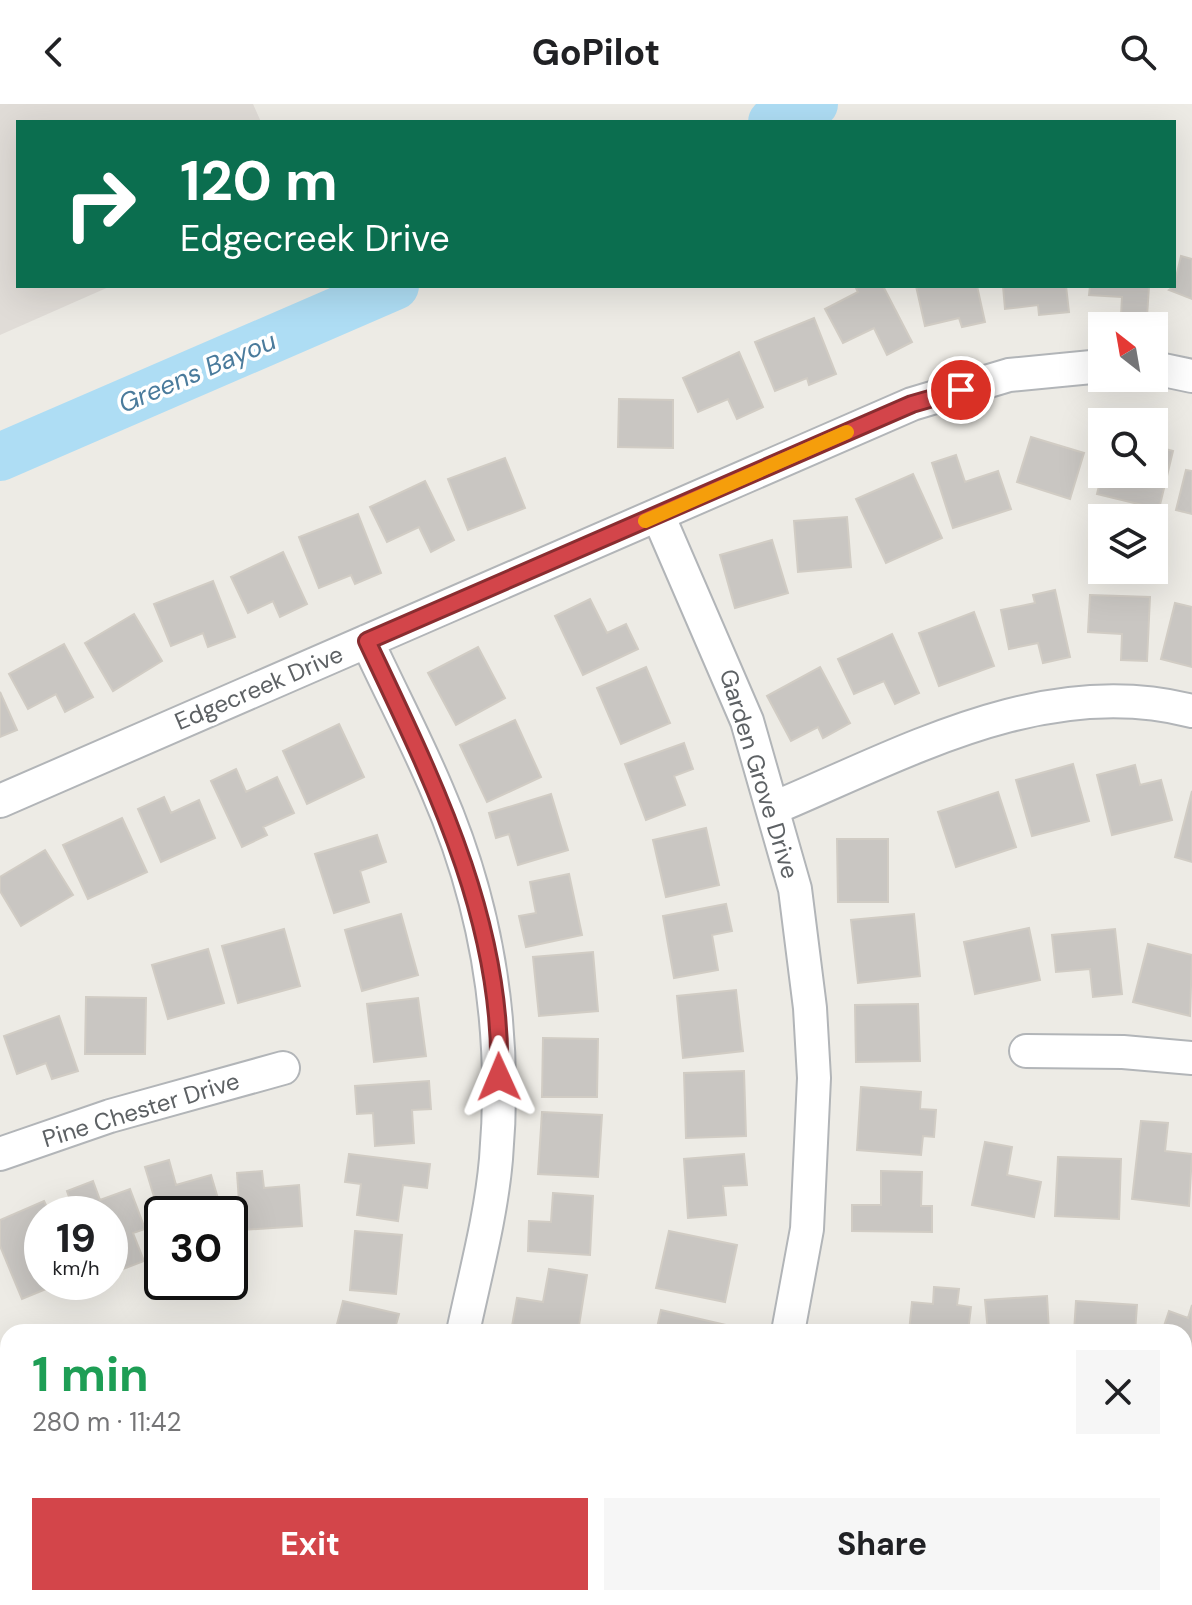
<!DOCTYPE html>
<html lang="en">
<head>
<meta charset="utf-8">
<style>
	:root { --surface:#fff; --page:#f6f6f6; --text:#202124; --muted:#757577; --accent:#d3454a }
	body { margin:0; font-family:"DM Sans",sans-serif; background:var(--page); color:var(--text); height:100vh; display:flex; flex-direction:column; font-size:30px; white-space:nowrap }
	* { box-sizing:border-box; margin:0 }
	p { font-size:26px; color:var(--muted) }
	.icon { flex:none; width:44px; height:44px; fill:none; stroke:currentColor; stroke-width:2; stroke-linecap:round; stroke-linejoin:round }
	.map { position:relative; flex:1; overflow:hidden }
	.sheet { position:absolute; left:0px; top:1220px; width:1192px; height:282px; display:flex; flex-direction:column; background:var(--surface); border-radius:24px 24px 0 0; box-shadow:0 8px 32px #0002 }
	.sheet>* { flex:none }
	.banner { position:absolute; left:16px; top:16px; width:1160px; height:168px; border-radius:0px; box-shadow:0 8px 32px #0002; background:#0b6e4f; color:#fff; overflow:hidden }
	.needle { width:52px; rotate:329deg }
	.controls { position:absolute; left:1088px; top:208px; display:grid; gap:16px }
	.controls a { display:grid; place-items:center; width:80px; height:80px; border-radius:0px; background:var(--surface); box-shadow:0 8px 32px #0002; font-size:40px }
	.speed { position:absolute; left:24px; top:1092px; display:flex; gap:16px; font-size:40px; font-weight:700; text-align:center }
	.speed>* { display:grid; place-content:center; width:104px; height:104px; border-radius:50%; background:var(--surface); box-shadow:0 8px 32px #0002; line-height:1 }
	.speed small { font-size:20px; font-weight:400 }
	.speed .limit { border:4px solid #111; border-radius:12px; background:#fff; color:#111 }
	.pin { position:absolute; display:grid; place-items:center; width:68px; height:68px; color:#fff; margin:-34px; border:4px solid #fff; border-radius:50%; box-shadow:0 2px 8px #0007 }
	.me { position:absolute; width:88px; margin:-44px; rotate:359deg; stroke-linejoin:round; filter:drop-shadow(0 0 6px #0008) }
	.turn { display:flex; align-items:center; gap:28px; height:168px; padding:0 32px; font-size:36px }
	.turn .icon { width:104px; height:104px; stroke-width:2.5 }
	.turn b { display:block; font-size:56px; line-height:68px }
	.round { display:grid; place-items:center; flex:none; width:84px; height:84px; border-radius:0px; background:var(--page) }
	.overview { display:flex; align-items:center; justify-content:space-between; height:136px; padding:0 32px }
	h1 { font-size:48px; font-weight:700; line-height:60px; color:#1e9e55 }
	.primary-button { display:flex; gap:16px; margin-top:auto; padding:16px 32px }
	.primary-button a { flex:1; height:92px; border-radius:0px; background:var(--accent); color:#fff; font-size:32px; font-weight:700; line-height:92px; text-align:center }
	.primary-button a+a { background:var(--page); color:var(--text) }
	header { display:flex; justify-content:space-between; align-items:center; height:104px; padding:0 32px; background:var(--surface); font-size:36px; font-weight:700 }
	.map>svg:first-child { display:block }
</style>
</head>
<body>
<header><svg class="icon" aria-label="back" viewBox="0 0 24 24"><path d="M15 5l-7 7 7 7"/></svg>GoPilot<svg class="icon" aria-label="search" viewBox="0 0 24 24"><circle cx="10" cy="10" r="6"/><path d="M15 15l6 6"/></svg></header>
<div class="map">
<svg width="1192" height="1501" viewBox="0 0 1192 1501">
	<rect width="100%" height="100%" fill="#edebe5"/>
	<path fill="#e0dcd7" d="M0 0H253L261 18H18V182H111L0 231Z"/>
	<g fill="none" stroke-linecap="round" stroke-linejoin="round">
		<path stroke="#aeddf4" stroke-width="48" d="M772 18 814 0
			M0 353 395 182"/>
	</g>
	<path fill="#c9c6c2" stroke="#d1ccc4" stroke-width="2" d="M1181 152 1192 155V195L1169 186 1174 182Z
		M855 182H883L912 238 887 251 874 224 843 239 825 205 858 188Z
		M916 182H977L985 218 962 223 959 214 925 222Z
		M1003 182H1066L1069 208 1039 211 1038 201 1005 205Z
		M1090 182H1149L1147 213 1121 212 1122 193 1089 191Z
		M814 214 836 270 809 281 807 274 775 287 755 238Z
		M739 248 763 303 737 315 728 295 698 308 683 274Z
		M619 295 673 296V344L618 343Z
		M1031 333 1084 349 1070 395 1017 378Z
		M1154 342 1173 347 1159 405 1097 390 1102 370H1154Z
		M956 351 965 378 998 367 1011 405 953 424 932 359Z
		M505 354 525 404 468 426 448 375Z
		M1186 366 1192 367V410L1176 406Z
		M913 370 942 434 886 459 856 395Z
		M425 377 454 436 431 448 419 423 387 438 370 403Z
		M358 410 381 469 355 480 351 471 319 484 299 433Z
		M847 413 851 463 798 468 794 417Z
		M772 436 788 489 735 504 720 451Z
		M283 448 307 500 280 513 273 497 248 509 231 473Z
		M213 477 235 533 208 543 203 529 171 542 154 500Z
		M1055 486 1070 553 1043 559 1038 539 1009 545 1001 506 1035 499 1033 491Z
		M1090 491 1150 493 1147 557 1121 556 1122 530 1088 528Z
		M590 495 607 529 626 520 638 545 583 571 555 512Z
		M1175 499 1192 503V563L1161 555Z
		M974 508 994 562 939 582 919 529Z
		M134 510 162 557 113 587 85 539Z
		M892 530 919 589 895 600 884 577 854 590 838 555Z
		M64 540 93 593 65 608 56 590 28 605 9 570Z
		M478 543 505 594 456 621 428 569Z
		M646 563 670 619 621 640 597 584Z
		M820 563 850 619 823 634 818 623 791 637 767 592Z
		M0 588 17 626 0 633Z
		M515 616 541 673 487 698 460 641Z
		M339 620 364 673 307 700 283 647Z
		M684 639 693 665 674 672 685 701 646 716 625 660Z
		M1073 660 1089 717 1032 732 1016 676Z
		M1135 661 1140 681 1161 676 1172 716 1112 731 1097 671Z
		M236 665 246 688 277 673 294 709 263 723 267 731 242 743 211 677Z
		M1192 687V758L1175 753Z
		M998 688 1016 743 956 763 938 708Z
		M551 690 568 746 518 761 509 730 496 734 489 709Z
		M164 693 171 709 199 696 215 734 161 758 138 705Z
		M122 714 147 768 88 795 63 741Z
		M706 724 719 781 666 793 653 736Z
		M377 731 386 758 360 767 369 798 334 809 315 750Z
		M837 735H888V798H838Z
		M45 746 73 791 21 822 0 787V773Z
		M569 770 582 831 526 843 519 812 536 809 530 778Z
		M726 800 732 827 712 831 718 866 674 874 663 812Z
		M401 810 418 871 362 887 345 826Z
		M914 810 920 872 858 879 851 816Z
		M1029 824 1040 876 975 890 964 838Z
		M284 825 300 882 238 899 222 842Z
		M1115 825 1122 890 1093 893 1090 865 1056 868 1052 831Z
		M1148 840 1192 851 1190 912 1133 898Z
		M208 845 224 899 168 915 152 861Z
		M593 848 598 907 539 912 533 853Z
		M736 886 743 947 683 954 677 892Z
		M86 893 146 894 145 950H85Z
		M418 894 426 952 374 958 367 900Z
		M918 900 920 957 856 958 855 901Z
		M59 912 78 967 52 975 46 959 17 970 4 932Z
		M543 934 598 935 597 993H542Z
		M744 967 746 1032 686 1034 684 969Z
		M429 977 431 1005 412 1006 414 1039 375 1042 373 1009 357 1010 355 982Z
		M861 983 921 988 920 1005 936 1006 934 1033 923 1032 921 1051 857 1046Z
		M542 1008 602 1011 598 1073 538 1070Z
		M1141 1017 1168 1019 1165 1047 1192 1050 1189 1102 1132 1095Z
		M985 1038 1012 1043 1007 1071 1041 1078 1034 1113 972 1101Z
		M349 1050 430 1060 427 1084 403 1081 398 1117 357 1111 361 1080 345 1078Z
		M744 1050 747 1081 723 1082 726 1111 688 1114 684 1055Z
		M1058 1053 1121 1055 1119 1115 1055 1112Z
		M169 1056 176 1081 211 1071 222 1108 162 1110V1119L145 1063Z
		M262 1067 264 1084 299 1081 302 1122 241 1126 237 1069Z
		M881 1067 922 1068 921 1102H932V1128L852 1127V1101H881Z
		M93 1077 100 1096 130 1085 145 1125 133 1129 144 1157 110 1170V1110H75L67 1087Z
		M553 1089 593 1092 590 1151 528 1147 529 1117 551 1118Z
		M44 1097 50 1110H42V1178H63L22 1195 0 1142V1116Z
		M355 1127 402 1131 396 1190 350 1186Z
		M669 1127 737 1141 725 1198 656 1184Z
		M549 1165 587 1171 578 1228 512 1222 517 1194 543 1198Z
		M934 1183 959 1185 957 1201 971 1203 968 1228H909L912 1198 933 1200Z
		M1047 1192 1049 1228H988L985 1196Z
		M343 1197 399 1210 394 1228H335Z
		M1076 1197 1137 1201 1135 1228H1074Z
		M1192 1201V1270L1184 1267V1228H1162L1169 1207 1188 1214Z
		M661 1206 726 1221 724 1228H656Z
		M1192 1454V1501H1180L1184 1494Z
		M79 1494H123L117 1501H88Z
		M203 1494H242L249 1501H196Z
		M417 1494H497L493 1501H413Z
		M605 1494H645L642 1501H623Z
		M767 1494H828L825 1501H764Z
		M908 1494H938L952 1501H905Z"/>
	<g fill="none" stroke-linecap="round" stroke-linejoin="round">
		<defs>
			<path id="street" d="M1154 264 1192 272
				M658 411 747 617 795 785 810 904 814 974 807 1125 788 1228
				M367 537C390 587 416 636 437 686 488 803 507 928 496 1055 491 1113 475 1171 463 1228
				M0 697 912 300 1009 271 1102 262
				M774 704C905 649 1045 569 1192 607
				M1026 947 1123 948 1192 954
				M0 1050 110 1012 283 964
				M1184 1317 1192 1319
				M352 1501 357 1494
				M713 1501 716 1494"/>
		</defs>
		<use href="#street" stroke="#b2b5b8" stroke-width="36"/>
		<use href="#street" stroke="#fff" stroke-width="32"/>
	</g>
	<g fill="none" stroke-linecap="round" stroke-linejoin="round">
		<defs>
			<path id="route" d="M499 973C504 817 432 675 367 537L912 300 961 286"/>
		</defs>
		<use href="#route" stroke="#892d30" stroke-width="20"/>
		<use href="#route" stroke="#d3454a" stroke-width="14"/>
		<path stroke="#f59e0b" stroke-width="14" d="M645 417 847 328"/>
	</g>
	<g text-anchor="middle" stroke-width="7" stroke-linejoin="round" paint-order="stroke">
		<g font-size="24" fill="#5d6164" stroke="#fff">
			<text transform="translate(259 584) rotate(-23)" y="8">Edgecreek Drive</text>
			<text transform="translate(759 670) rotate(73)" y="8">Garden Grove Drive</text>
			<text transform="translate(141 1006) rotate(-17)" y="8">Pine Chester Drive</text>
		</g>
		<g font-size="26" font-style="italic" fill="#4a7b9c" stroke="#fff">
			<text transform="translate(197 268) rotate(-23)" y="9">Greens Bayou</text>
		</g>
	</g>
</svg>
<div class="controls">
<a><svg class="needle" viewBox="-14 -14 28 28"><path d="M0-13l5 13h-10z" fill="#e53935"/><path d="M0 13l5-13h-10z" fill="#757577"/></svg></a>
<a><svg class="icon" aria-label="search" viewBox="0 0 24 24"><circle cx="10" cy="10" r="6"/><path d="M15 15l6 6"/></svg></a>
<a><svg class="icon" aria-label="layers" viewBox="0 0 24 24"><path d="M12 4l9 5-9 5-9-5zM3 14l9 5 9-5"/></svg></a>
</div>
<div class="speed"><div>19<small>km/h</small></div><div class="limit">30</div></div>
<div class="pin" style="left:961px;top:286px;background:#d93025"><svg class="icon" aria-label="arrive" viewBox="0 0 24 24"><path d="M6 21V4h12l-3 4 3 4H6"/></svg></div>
<svg class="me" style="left:499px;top:973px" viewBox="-20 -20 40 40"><path d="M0-17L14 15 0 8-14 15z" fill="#d3454a" stroke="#fff" stroke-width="4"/></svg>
<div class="banner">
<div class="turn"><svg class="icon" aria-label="right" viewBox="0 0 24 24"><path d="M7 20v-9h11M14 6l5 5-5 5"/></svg><div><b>120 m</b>Edgecreek Drive</div></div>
</div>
<section class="sheet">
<div class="overview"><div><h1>1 min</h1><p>280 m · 11:42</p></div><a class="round"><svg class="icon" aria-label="close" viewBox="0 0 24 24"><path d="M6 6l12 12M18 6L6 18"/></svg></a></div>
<div class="primary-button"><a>Exit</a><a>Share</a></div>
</section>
</div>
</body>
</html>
